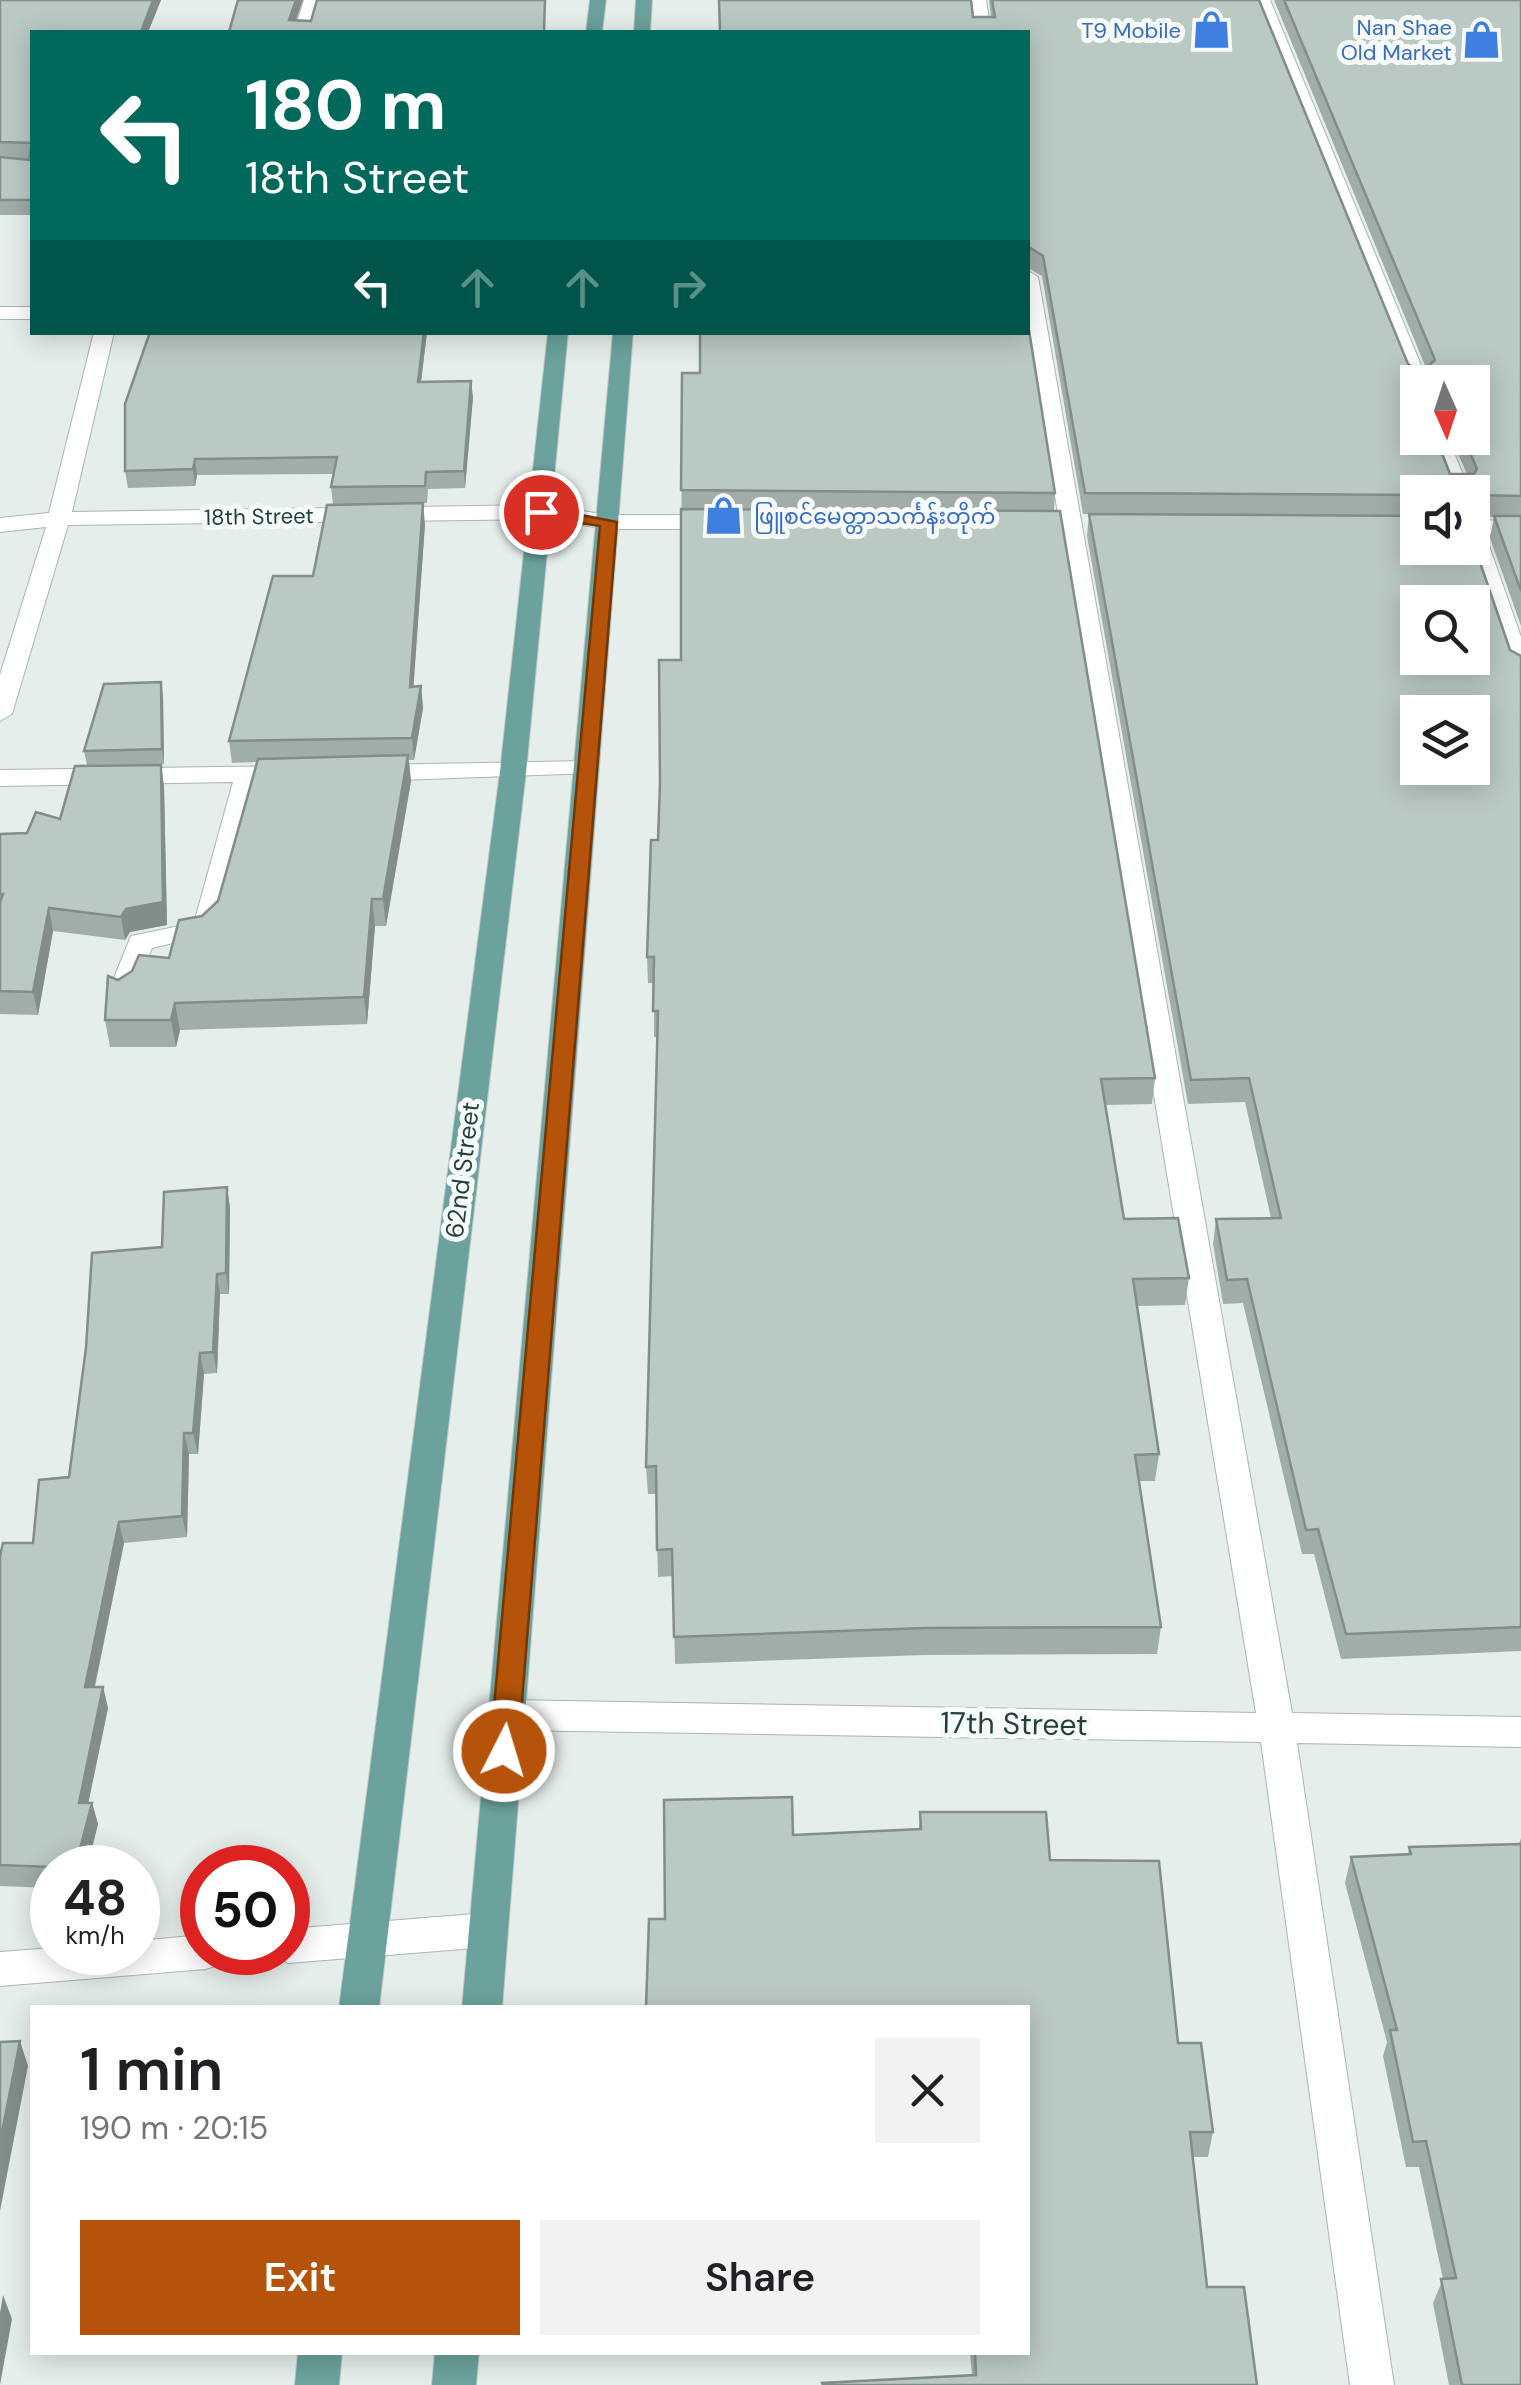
<!DOCTYPE html>
<html lang="en">
<head>
<meta charset="utf-8">
<style>
	:root { --surface:#fff; --page:#f2f2f2; --text:#202124; --muted:#757577; --accent:#b45309 }
	body { margin:0; font-family:"DM Sans","Noto Sans Myanmar",sans-serif; background:var(--page); color:var(--text); height:100vh; display:flex; flex-direction:column; font-size:38px; white-space:nowrap }
	* { box-sizing:border-box; margin:0 }
	p { font-size:32px; color:var(--muted) }
	.icon { flex:none; width:55px; height:55px; fill:none; stroke:currentColor; stroke-width:2; stroke-linecap:round; stroke-linejoin:round }
	.map { position:relative; flex:1; overflow:hidden }
	.drawer { position:absolute; left:30px; top:2005px; width:1000px; height:350px; display:flex; flex-direction:column; background:var(--surface); border-radius:0px; box-shadow:0 5px 25px #0003 }
	.drawer>* { flex:none }
	.guide { position:absolute; left:30px; top:30px; width:1000px; height:305px; border-radius:0px; box-shadow:0 5px 25px #0003; background:#00695c; color:#fff; overflow:hidden }
	.needle { width:65px; rotate:177deg }
	.controls { position:absolute; left:1400px; top:365px; display:grid; gap:20px }
	.controls a { display:grid; place-items:center; width:90px; height:90px; border-radius:0px; background:var(--surface); box-shadow:0 5px 25px #0003; font-size:50px }
	.speed { position:absolute; left:30px; top:1845px; display:flex; gap:20px; font-size:50px; font-weight:700; text-align:center }
	.speed>* { display:grid; place-content:center; width:130px; height:130px; border-radius:50%; background:var(--surface); box-shadow:0 5px 25px #0003; line-height:1 }
	.speed small { font-size:25px; font-weight:400 }
	.speed .limit { border:15px solid #d22; background:#fff; color:#111 }
	.pin { position:absolute; display:grid; place-items:center; width:85px; height:85px; color:#fff; margin:-42px; border:5px solid #fff; border-radius:50%; box-shadow:0 2px 10px #0007 }
	.me { position:absolute; width:110px; margin:-55px; rotate:5deg; stroke-linejoin:round; filter:drop-shadow(0 0 8px #0008) }
	.turn { display:flex; align-items:center; gap:35px; height:210px; padding:0 50px; font-size:45px }
	.turn .icon { width:130px; height:130px; stroke-width:2.5 }
	.turn b { display:block; font-size:70px; line-height:85px }
	.lanes { display:flex; align-items:center; height:95px; padding:0 50px; background:#0003; justify-content:center; gap:50px; direction:ltr }
	.lanes .off { opacity:.35 }
	.round { display:grid; place-items:center; flex:none; width:105px; height:105px; border-radius:0px; background:var(--page) }
	.overview { display:flex; align-items:center; justify-content:space-between; height:170px; padding:0 50px }
	h1 { font-size:60px; font-weight:600; line-height:75px }
	.cta { display:flex; gap:20px; margin-top:auto; padding:20px 50px }
	.cta a { flex:1; height:115px; border-radius:0px; background:var(--accent); color:#fff; font-size:40px; font-weight:600; line-height:115px; text-align:center }
	.cta a+a { background:var(--page); color:var(--text) }
	.map>svg:first-child { display:block }
</style>
</head>
<body>
<div class="map">
<svg width="1521" height="2385" viewBox="0 0 1521 2385">
	<rect width="100%" height="100%" fill="#e6eeec"/>
	<g fill="none" stroke-linecap="round" stroke-linejoin="round">
		<defs>
			<path id="minor" d="M304 0H320L310 32H294Z
				M970 0H986L991 32H975Z
				M1254 0H1270L1428 382H1418V389L1408 383Z
				M1028 271 1038 277 1292 1713 1521 1717V1747L1297 1743 1394 2385H1350L1261 1742 508 1730 495 1725 490 1715 495 1705 508 1700 1256 1713 1028 332Z
				M0 307H32V319H0Z
				M94 332H114L72 512 541 505 609 515H720L731 522 720 529H609L541 519 68 525 12 714 0 721V675L46 527 0 532V518L49 513Z
				M1428 438H1448L1470 492H1448Z
				M1472 520 1521 521V535L1485 534 1521 637V678L1509 671 1468 548H1472Z
				M587 761 599 768 596 773 370 781 357 773 370 765Z
				M294 766 303 769 307 774 303 779 259 782 215 933 152 948 131 1001H111L107 995 131 936 194 923 233 782 0 786V770Z
				M487 1913 501 1918 506 1930 501 1942 487 1947 288 1963 272 1952H288V1929Z
				M202 1935V1952H225L220 1964 206 1969 0 1986V1952L52 1948V1952H138V1941Z"/>
			<path id="major" d="M590 0H606L602 32H586Z
				M636 0H652L650 32H634Z
				M548 332H568L526 772 379 2008H339L500 772Z
				M613 332H633L502 2008H462Z
				M298 2352H342L339 2385H295Z
				M435 2352H479L476 2385H432Z"/>
		</defs>
		<use href="#minor" stroke="#a8b6b4" stroke-width="2"/>
		<use href="#major" stroke="#c2cac9" stroke-width="2"/>
		<use href="#minor" fill="#fff" fill-rule="evenodd"/>
		<use href="#major" fill="#6ba39c" fill-rule="evenodd"/>
	</g>
	<path fill="#a1ada9" fill-rule="evenodd" d="M0 0H161L148 32H32V215H0Z
		M989 0H1259L1408 364 1422 372 1426 368 1274 0H1521V626L1490 538 1494 517 1472 516V492H1418V548L1510 650 1521 656V1651L1341 1659 1314 1554H1302L1243 1303 1223 1304 1213 1244 1216 1219 1271 1218 1245 1102 1188 1104 1087 536 1089 514H1083L1042 276 1028 268 973 17H991ZM1418 382H1472V438H1451L1467 474H1450L1418 438Z
		M427 332 421 382 473 397 465 488 428 489 427 503 333 504 331 487 334 474 197 475 195 486 128 488 125 471Z
		M682 373H700L1055 493 1054 511 1155 1078 1152 1104 1105 1105 1124 1219 1189 1278 1185 1305 1137 1306 1159 1454 1155 1481H1139L1161 1627 1157 1654 924 1655 675 1664 673 1576 658 1577 656 1494H648L646 1467 657 1037H654V983H648L647 957 658 840 681 660Z
		M425 524 413 687 421 686 423 708 414 760H409L411 781 386 926H375L367 1024 180 1030 176 1047H110L105 1020 118 980 169 958 202 916 218 901 257 762 232 763 229 741 313 576Z
		M161 682 163 697 164 764 87 765 84 751Z
		M161 765 164 787 167 925 130 932 125 940 53 931 38 1015 0 1014V834L27 833 60 819Z
		M227 1187 230 1208 229 1294H220L217 1373 204 1374 198 1454H189L187 1537 124 1543 95 1687H103L108 1708 88 1803H92L98 1824 87 1868H52V1888L0 1886V1556L33 1543 69 1477 162 1247Z
		M920 1812 1050 1860 1178 2043 1213 2132 1208 2157H1193L1207 2287 1257 2385 972 2375 970 2352H1028V2008L665 1919 919 1829Z
		M1521 1838V2385H1449L1433 2303 1443 2279 1419 2167H1406L1383 2056 1387 2042 1345 1883 1351 1857 1408 1854 1409 1847 1519 1844Z"/>
	<path fill="#838d8a" d="M153 0H161L148 32H141Z
		M296 0H303L292 32 289 20Z
		M424 332H427L419 398 418 382Z
		M471 381 473 397 465 488 464 471Z
		M195 459 197 475 195 486 193 469Z
		M423 503 425 524 412 708 410 687Z
		M161 682 163 697 164 764 162 749Z
		M421 686 423 708 414 760 412 738Z
		M408 755 411 781 386 926 383 899Z
		M161 765 164 787 167 925 130 932 125 940 121 917Z
		M372 899 375 926 367 1024 364 997Z
		M49 908 53 931 38 1015 33 992Z
		M175 1003 180 1030 176 1047 171 1020Z
		M227 1187 230 1208 229 1294 226 1273Z
		M217 1274 220 1294 217 1373 213 1352Z
		M200 1353 204 1374 198 1454 193 1433Z
		M184 1433 189 1454 187 1537 182 1516Z
		M119 1522 124 1543 90 1708 85 1687Z
		M103 1687 108 1708 84 1824 79 1803Z
		M92 1803 98 1824 87 1868H75Z
		M20 2041 28 2066 0 2211V2142Z
		M3 2295 12 2319 0 2385V2313Z"/>
	<path fill="#bbc9c5" stroke="#838d8a" stroke-width="2.5" fill-rule="evenodd" d="M0 0H153L141 32H32V200H0V157L29 160 32 143 0 142Z
		M238 0H296L289 20 311 21 317 0H545L544 32H229Z
		M719 0H971L973 17H995L992 0H1259L1408 364 1422 372 1435 360 1284 0H1521V496L1476 495 1472 510V492H1418V495L1085 493 1043 256 1029 247 1028 273V32H720ZM1418 382H1472V438H1464L1477 469 1474 474H1450L1436 438H1418Z
		M1028 324 1055 493 681 490 682 373H700V332H1028Z
		M150 332H424L418 382 471 381 464 471 426 472 425 486 331 487 337 457 195 459 193 469 125 471V404Z
		M423 503 410 687 421 686 412 738 229 741 273 576H313L327 505Z
		M681 509 1060 511 1155 1078 1101 1079 1124 1219 1178 1218 1189 1278 1133 1279 1159 1454 1135 1455 1161 1627 925 1628 674 1637 672 1549 657 1550 656 1466 646 1467 658 1011H653L654 957H647L651 840H658L660 783 659 660H681Z
		M1089 514 1418 516V548H1472V539L1510 650 1521 656V1627L1346 1634 1318 1529 1306 1530 1247 1279 1227 1280 1216 1219 1281 1218 1249 1078 1191 1080ZM1418 602H1472V658H1418ZM1418 712H1472V768H1418Z
		M1494 516H1521V591Z
		M161 682 162 749 84 751 104 684Z
		M408 755 383 899H372L364 997 175 1003 171 1020H105L108 976 118 980 132 971 139 955 169 958 179 920 202 916 218 901 258 759Z
		M161 765 163 902 126 909 121 917 49 908 33 992 0 991V902L3 894H0V834L27 833 36 812 60 819 75 766Z
		M227 1187 226 1273 217 1274 213 1352 200 1353 193 1433H184L182 1516 119 1522 85 1687H103L79 1803H92L75 1868 0 1865V1556L3 1543H33L39 1480 69 1477 86 1348 92 1253 162 1247 164 1192Z
		M792 1797 793 1835 921 1829 920 1812H1046L1050 1860 1159 1861 1178 2043H1201L1213 2132H1190L1207 2287H1244L1257 2385H823L822 2383 976 2375 975 2352H1028V2008H646L649 1919H665L664 1800Z
		M1521 1844V2385H1462L1441 2279 1456 2278 1426 2141 1413 2142 1390 2030H1397L1351 1857 1411 1854 1409 1847Z
		M20 2041 0 2142V2042Z"/>
	<path fill="#b45309" stroke="#753606" stroke-width="2.5" d="M541 507 617 522 518 1751 514 1759H494L490 1751 600 526 535 516 533 512Z"/>
	<defs>
		<symbol id="shop-bare" viewBox="-9 -9 18 18"><path d="M-5-2.5h2.3a2.7 3.5 0 0 1 5.4 0H5L5.5 6h-11ZM-1.5-2.5h3a1.5 2.3 0 0 0-3 0Z" fill="#3f7fe0" stroke="#f6faf9" stroke-width="2.5" paint-order="stroke"/></symbol>
	</defs>
	<g fill-rule="evenodd">
		<use href="#shop-bare" x="1184" y="2" width="55" height="55"/>
		<use href="#shop-bare" x="1454" y="12" width="55" height="55"/>
		<use href="#shop-bare" x="696" y="488" width="55" height="55"/>
	</g>
	<g text-anchor="middle" stroke-width="10" stroke-linejoin="round" paint-order="stroke">
		<g font-size="22" fill="#366cbe" stroke="#f6faf9" text-anchor="end">
			<text x="1452" y="35">Nan Shae<tspan x="1452" dy="25">Old Market</tspan></text>
			<text x="1181" y="38">T9 Mobile</text>
			<text x="754" y="524" text-anchor="start">ဖြူစင်မေတ္တာသင်္ကန်းတိုက်</text>
		</g>
		<g font-size="22" fill="#24403d" stroke="#f6faf9">
			<text transform="translate(259 516) rotate(-1)" y="8">18th Street</text>
		</g>
		<g font-size="25" fill="#24403d" stroke="#f6faf9">
			<text transform="translate(462 1170) rotate(-83)" y="9">62nd Street</text>
		</g>
		<g font-size="30" fill="#24403d" stroke="#f6faf9">
			<text transform="translate(1014 1724) rotate(1)" y="10">17th Street</text>
		</g>
	</g>
</svg>
<div class="controls">
<a><svg class="needle" viewBox="-14 -14 28 28"><path d="M0-13l5 13h-10z" fill="#e53935"/><path d="M0 13l5-13h-10z" fill="#757577"/></svg></a>
<a><svg class="icon" aria-label="sound" viewBox="0 0 24 24"><path d="M4 9h4l5-4v14l-5-4H4zM17 9q2 3 0 6"/></svg></a>
<a><svg class="icon" aria-label="search" viewBox="0 0 24 24"><circle cx="10" cy="10" r="6"/><path d="M15 15l6 6"/></svg></a>
<a><svg class="icon" aria-label="layers" viewBox="0 0 24 24"><path d="M12 4l9 5-9 5-9-5zM3 14l9 5 9-5"/></svg></a>
</div>
<div class="speed"><div>48<small>km/h</small></div><div class="limit">50</div></div>
<div class="pin" style="left:541px;top:512px;background:#d93025"><svg class="icon" aria-label="arrive" viewBox="0 0 24 24"><path d="M6 21V4h12l-3 4 3 4H6"/></svg></div>
<svg class="me" style="left:504px;top:1751px" viewBox="-20 -20 40 40"><circle r="17" fill="#b45309" stroke="#fff" stroke-width="3"/><path d="M0-11L8 9 0 5-8 9z" fill="#fff"/></svg>
<div class="guide">
<div class="turn"><svg class="icon" aria-label="left" viewBox="0 0 24 24"><path d="M17 20v-9H6M10 6l-5 5 5 5"/></svg><div><b>180 m</b>18th Street</div></div>
<div class="lanes"><svg class="icon" aria-label="left" viewBox="0 0 24 24"><path d="M17 20v-9H6M10 6l-5 5 5 5"/></svg><svg class="icon off" aria-label="ahead" viewBox="0 0 24 24"><path d="M12 20V5M6 11l6-6 6 6"/></svg><svg class="icon off" aria-label="ahead" viewBox="0 0 24 24"><path d="M12 20V5M6 11l6-6 6 6"/></svg><svg class="icon off" aria-label="right" viewBox="0 0 24 24"><path d="M7 20v-9h11M14 6l5 5-5 5"/></svg></div>
</div>
<section class="drawer">
<div class="overview"><div><h1>1 min</h1><p>190 m · 20:15</p></div><a class="round"><svg class="icon" aria-label="close" viewBox="0 0 24 24"><path d="M6 6l12 12M18 6L6 18"/></svg></a></div>
<div class="cta"><a>Exit</a><a>Share</a></div>
</section>
</div>
</body>
</html>
